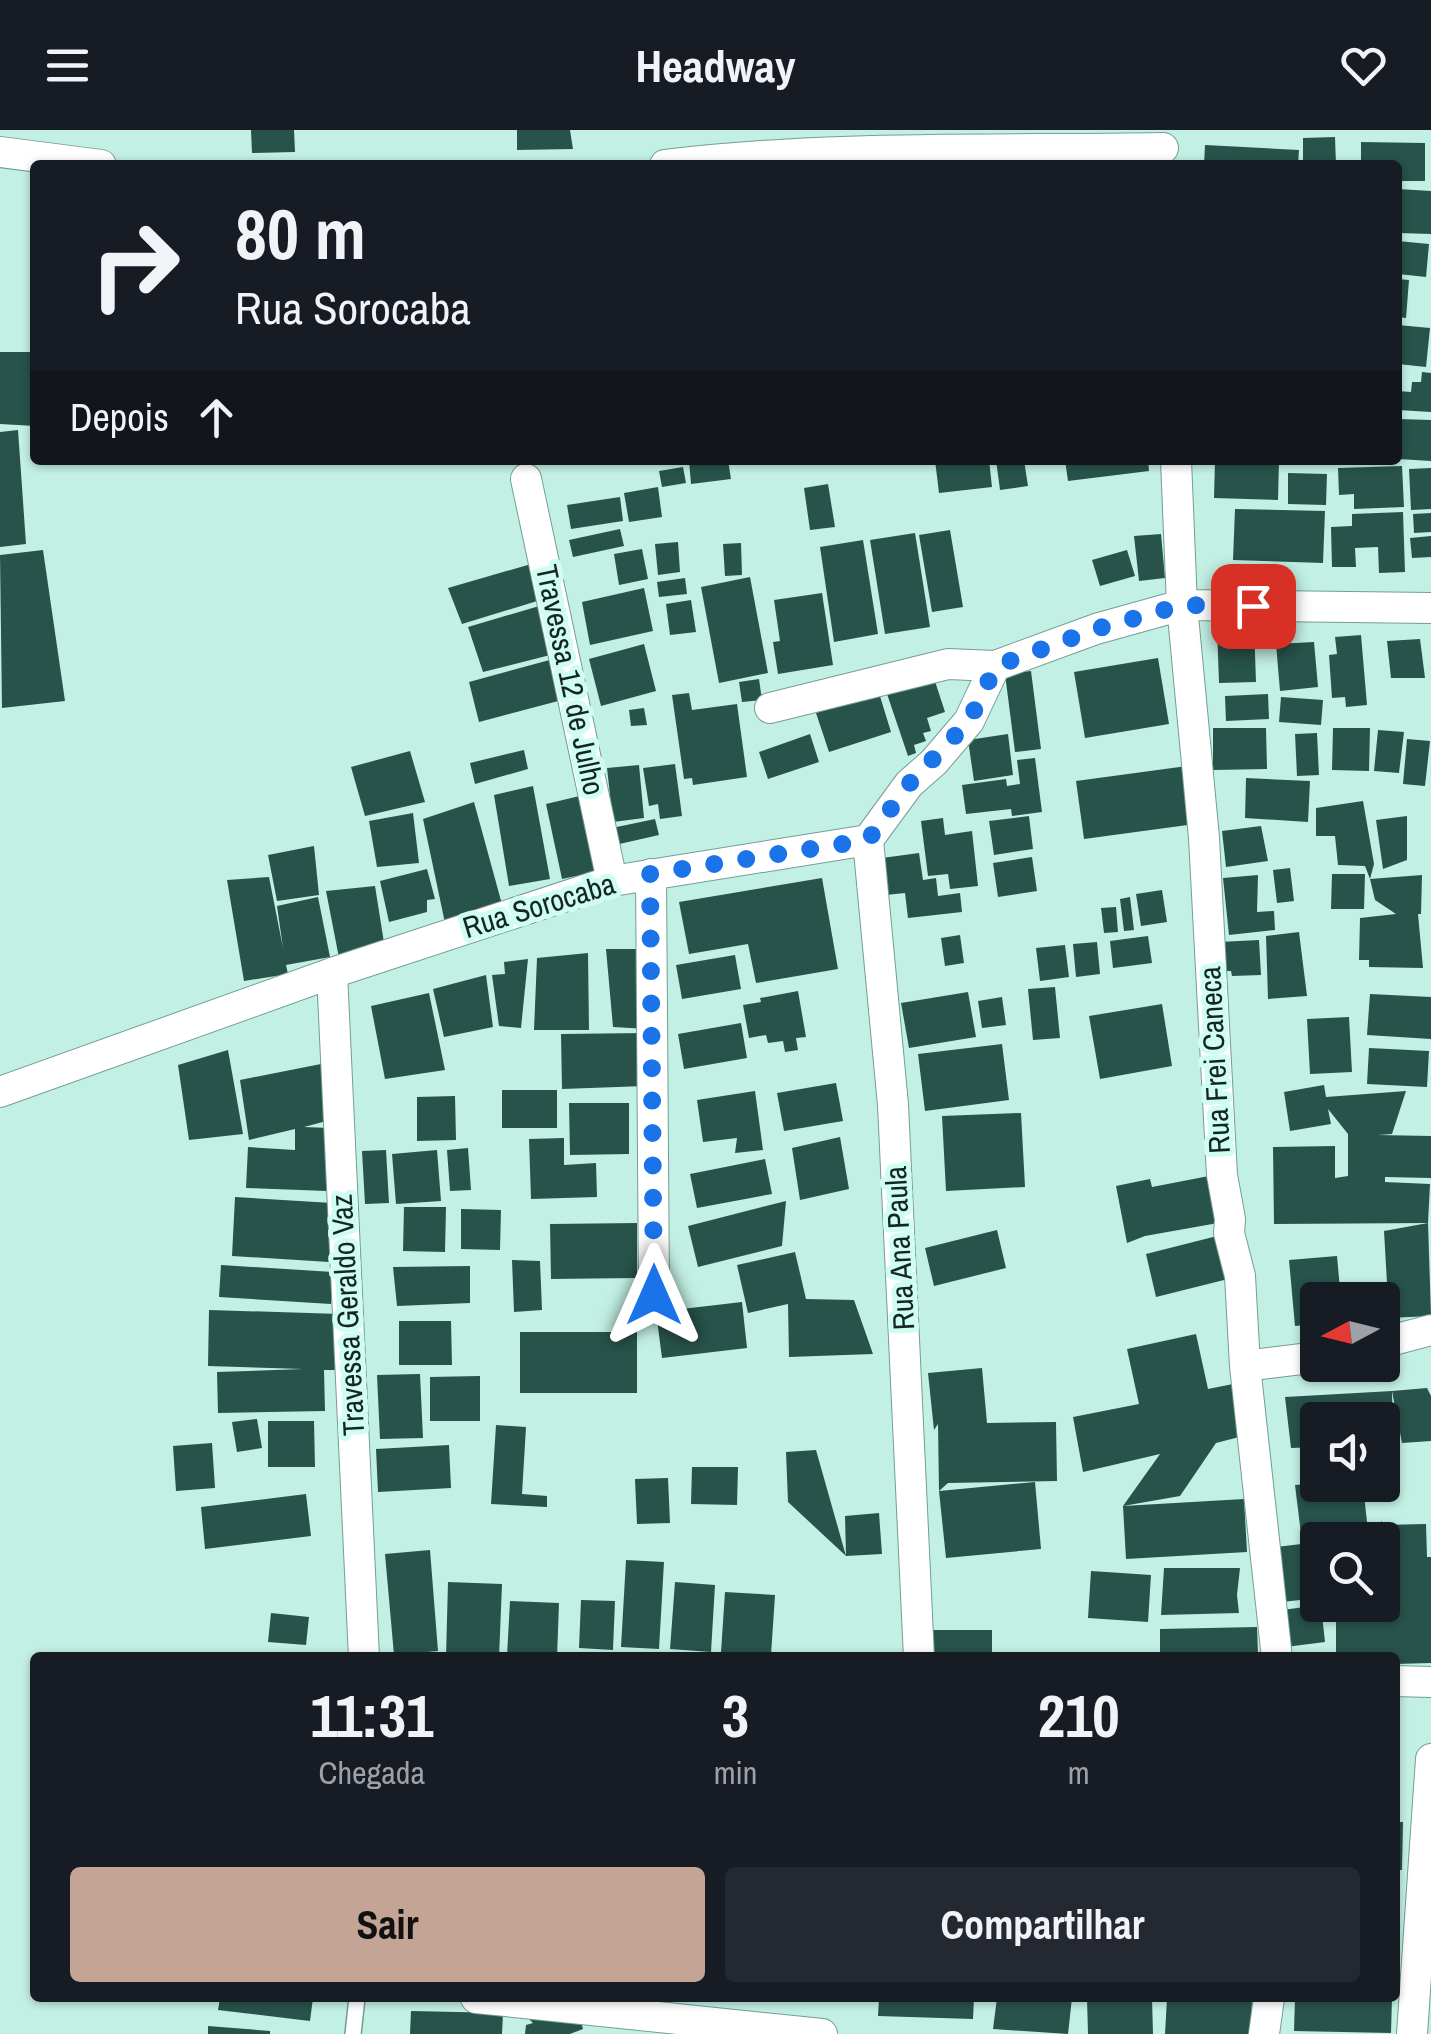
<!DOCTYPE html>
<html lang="pt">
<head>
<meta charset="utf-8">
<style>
	:root { --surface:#171b24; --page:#242831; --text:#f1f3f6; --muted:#9ea1a6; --accent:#c3a495 }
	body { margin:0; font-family:"Archivo Narrow",sans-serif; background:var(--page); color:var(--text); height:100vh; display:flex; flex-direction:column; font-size:38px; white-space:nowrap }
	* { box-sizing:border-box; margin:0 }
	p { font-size:32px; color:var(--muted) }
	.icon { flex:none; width:55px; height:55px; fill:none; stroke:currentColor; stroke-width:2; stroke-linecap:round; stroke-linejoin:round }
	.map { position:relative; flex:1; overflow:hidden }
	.side { position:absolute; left:30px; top:1522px; width:1370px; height:350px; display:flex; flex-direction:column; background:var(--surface); border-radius:10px; box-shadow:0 2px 8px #0004 }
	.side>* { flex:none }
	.hud { position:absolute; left:30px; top:30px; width:1372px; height:305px; border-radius:10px; box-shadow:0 2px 8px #0004; background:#171b24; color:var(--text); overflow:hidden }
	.needle { width:65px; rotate:263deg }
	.controls { position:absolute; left:1300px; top:1152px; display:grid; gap:20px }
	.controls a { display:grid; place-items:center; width:100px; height:100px; border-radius:10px; background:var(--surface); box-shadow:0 2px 8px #0004; font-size:50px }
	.pin { position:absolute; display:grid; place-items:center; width:85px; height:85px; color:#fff; margin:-42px; border-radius:20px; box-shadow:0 5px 15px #0006 }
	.me { position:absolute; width:110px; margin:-55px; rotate:0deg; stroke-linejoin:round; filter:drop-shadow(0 0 8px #0008) }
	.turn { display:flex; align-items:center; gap:35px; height:210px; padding:0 40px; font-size:45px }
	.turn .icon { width:130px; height:130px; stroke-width:2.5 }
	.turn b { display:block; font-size:70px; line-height:85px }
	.then { display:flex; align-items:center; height:95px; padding:0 40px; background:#0003; gap:20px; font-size:38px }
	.eta { display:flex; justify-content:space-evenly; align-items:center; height:170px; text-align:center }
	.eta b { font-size:60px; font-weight:700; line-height:70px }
	.button { display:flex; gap:20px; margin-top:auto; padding:20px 40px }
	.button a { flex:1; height:115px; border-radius:10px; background:var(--accent); color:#111; font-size:40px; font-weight:700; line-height:115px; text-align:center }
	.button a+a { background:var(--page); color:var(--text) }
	header { display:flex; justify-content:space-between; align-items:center; height:130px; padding:0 40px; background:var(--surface); font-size:45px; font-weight:700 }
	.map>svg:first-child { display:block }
</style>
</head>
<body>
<header><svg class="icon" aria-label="menu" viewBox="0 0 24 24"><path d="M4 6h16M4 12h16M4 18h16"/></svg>Headway<svg class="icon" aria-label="heart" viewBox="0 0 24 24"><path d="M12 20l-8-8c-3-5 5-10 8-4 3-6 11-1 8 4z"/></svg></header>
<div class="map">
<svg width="1431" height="1904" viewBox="0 0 1431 1904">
	<rect width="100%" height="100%" fill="#c3f0e4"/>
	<path fill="#28534a" d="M251 0H294L295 22 252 23Z
		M517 0H570L573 19 517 20Z
		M1335 7 1336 35H1303V8Z
		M1361 12 1425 13V51H1398V35H1361Z
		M1205 15 1299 20 1298 35H1204Z
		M1398 59 1431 61V104L1398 103Z
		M1398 111 1429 114 1426 147 1398 144Z
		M1398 149 1409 150 1406 188 1398 187Z
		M1398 195 1430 198 1426 237 1398 234Z
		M0 222H35V296L0 294Z
		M1422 242 1431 243V282L1398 280V261L1411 262 1412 252H1421Z
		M1398 289 1431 290V331L1398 329Z
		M18 300 26 414 0 417V302Z
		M689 330H728L731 349 691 354Z
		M935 330H989L992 357 939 363Z
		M996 330H1024L1028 356 1000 360Z
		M1065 330H1148L1149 341 1068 351Z
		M1215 330H1279L1278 370 1214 368Z
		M1402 336 1404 377 1354 379V364L1339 365 1338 338Z
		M683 337 686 353 662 357 659 341Z
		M1431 338V379L1411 380 1409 339Z
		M1288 343 1327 344 1326 375 1288 374Z
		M828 354 835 397 810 400 804 358Z
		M658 357 662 387 629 392 624 363Z
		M620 367 623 391 571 399 567 375Z
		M1235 379 1325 381 1323 433 1233 430Z
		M1403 382 1405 442 1379 443 1378 417 1355 418 1356 437H1332L1331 397 1352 396V384Z
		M1431 383V402L1414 403 1413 384Z
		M620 399 624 416 573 427 569 410Z
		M950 400 963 477 932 482 919 405Z
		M915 403 930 497 885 504 870 410Z
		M1161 404 1165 448 1139 451 1134 406Z
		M1431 406V427L1412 428 1410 408Z
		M863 410 878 504 834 512 820 417Z
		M678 412 680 442 658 445 655 414Z
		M741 413 742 445 725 446 723 414Z
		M642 419 648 449 619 455 614 424Z
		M43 420 65 571 2 578 0 425Z
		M1127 420 1135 446 1100 456 1092 430Z
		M538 432 547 468 462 494 448 458Z
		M750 447 768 543 719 553 701 457Z
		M685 448 687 464 659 467 657 452Z
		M644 458 653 501 590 515 582 472Z
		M822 463 833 535 778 544 773 512 780 511 774 470Z
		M691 470 696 502 670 505 666 474Z
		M546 474 558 523 483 542 468 497Z
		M1254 495 1256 552 1219 553 1217 497Z
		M1361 505 1367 575 1346 577 1345 567 1332 568 1329 525 1337 524 1335 507Z
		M1420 509 1425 548H1391L1387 511Z
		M1314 512 1318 557 1280 561 1276 514Z
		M644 514 656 561 601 576 589 529Z
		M557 528 562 570 479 592 469 552Z
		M1158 528 1169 594 1085 608 1074 542Z
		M1031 541 1041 619 1015 622 1005 544Z
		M932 542 945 582 927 588 931 601 923 603 926 611 914 615 916 623 908 626 885 558Z
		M759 549 762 570 742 572 739 552Z
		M689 563 692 580 737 574 747 647 693 655 692 648 684 649 672 565Z
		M879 563 891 602 829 622 816 583Z
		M1268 564 1269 589 1226 591 1225 566Z
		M1281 567 1323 570 1321 595 1279 592Z
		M644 578 647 595 631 596 629 580Z
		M1213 598H1266L1267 639 1213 640Z
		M1333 598H1370L1369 641 1332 640Z
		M1378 600 1404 602 1399 643 1374 641Z
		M1317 603 1319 645 1297 646 1295 604Z
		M810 604 819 632 768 649 759 622Z
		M1008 604 1013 645 974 651 968 610Z
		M1407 609 1430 611 1425 656 1403 654Z
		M524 620 528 639 475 654 470 633Z
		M410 621 425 672 365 686 351 637Z
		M1035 628 1042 682 1012 686 1011 679 966 684 962 655 1006 649 1007 656 1020 654 1017 630Z
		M675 634 682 686 660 689 658 674 649 676 643 638Z
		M639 635 644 688 613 692 607 638Z
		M1187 636 1195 694 1084 709 1076 651Z
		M1246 648 1310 651 1308 692 1245 688Z
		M533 656 550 749 509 756 494 665Z
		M588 664 605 740 562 749 546 674Z
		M1363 671 1374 734 1370 749 1365 736 1338 735 1335 706H1316V678Z
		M474 672 503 778 445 793 423 689Z
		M413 683 419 733 377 737 369 691Z
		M1029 686 1033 719 994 725 989 691Z
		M1407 686V730L1383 739 1376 690Z
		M943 688 945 705 972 701 978 756 950 759 948 744 928 746 921 691Z
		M655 689 659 705 615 715 612 698Z
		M1261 696 1268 731 1226 737 1222 701Z
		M314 716 319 765 277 771 268 725Z
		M919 723 923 750 936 748 938 766 960 763 962 782 908 788 905 763 886 765 882 728Z
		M1032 727 1037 761 998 767 993 733Z
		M1290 738 1294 771 1277 773 1273 740Z
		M427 739 435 769 427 770V782L389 792 380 751Z
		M1332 744H1365L1364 779H1331Z
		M1258 745 1257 782 1274 781 1275 800 1229 805 1223 748Z
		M1422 745 1421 784H1418L1423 838 1369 837V830H1359L1360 788 1396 784 1375 770 1370 749Z
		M269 747 283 818 277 776 318 767 330 827 286 835 288 844 244 851 227 750Z
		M822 748 838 839 756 853 748 814 689 824 679 772Z
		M375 756 385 819 340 833 326 761Z
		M1162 760 1167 792 1141 796 1136 764Z
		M1130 767 1134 800 1124 801 1120 769Z
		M1116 777 1118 802 1104 803 1101 778Z
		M1299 802 1307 866 1268 869 1266 806Z
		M960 805 964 833 945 836 941 808Z
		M1148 806 1152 833 1113 838 1110 811Z
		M1259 810 1261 845 1232 846 1231 841H1220L1219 812Z
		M1097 812 1100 844 1076 847 1073 814Z
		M1065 815 1069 847 1040 851 1036 818Z
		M606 819H645L648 899 613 897Z
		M588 823 589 900H534L537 828Z
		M735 825 741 859 682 869 676 835Z
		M528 829 521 898 499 896 492 845 505 844 504 832Z
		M486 845 493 897 444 907 433 859Z
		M1055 857 1060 908 1033 910 1028 859Z
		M798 861 806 907 796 908 798 920 785 922 783 911 768 913 766 905 749 908 743 875 761 872 760 868Z
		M968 862 976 907 909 918 901 873Z
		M429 863 445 940 385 949 371 876Z
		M1370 864 1431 867V909L1367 905Z
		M1002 867 1006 895 982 898 978 871Z
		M1162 874 1172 936 1100 949 1089 886Z
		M1349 887 1352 942 1310 944 1307 889Z
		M741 893 747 928 684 939 678 904Z
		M646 903 645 956 562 959 561 904Z
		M1002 914 1009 970 925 981 918 924Z
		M1369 918 1429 921 1427 957 1367 954Z
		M228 920 243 1004 189 1010 178 935Z
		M326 933 334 989 304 997 330 998 327 1061 246 1058 248 1017 295 1020V999L249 1010 240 950Z
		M836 953 843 991 784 1001 777 963Z
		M1324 955 1326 967 1406 961 1392 1004 1378 1005 1431 1006V1048L1385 1047V1052L1430 1054 1428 1093 1274 1094 1273 1017 1335 1016V1048L1348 1046V1004L1328 979 1331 994 1290 1001 1284 962Z
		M502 960H557V998H502Z
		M755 961 763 1020 735 1023 737 1008 703 1012 697 970Z
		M455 966 456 1010 417 1011V967Z
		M569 973H629V1024L570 1025Z
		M1021 983 1025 1057 946 1061 942 986Z
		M840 1007 849 1059 800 1070 792 1018Z
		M564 1008V1035L596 1033 597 1067 531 1069 529 1009Z
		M468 1018 471 1060 450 1061 447 1020Z
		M386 1020 389 1073 365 1074 362 1021Z
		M437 1020 441 1071 396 1074 392 1024Z
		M765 1029 772 1064 697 1078 690 1044Z
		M1209 1046 1218 1093 1145 1106 1127 1113 1116 1056 1150 1049 1152 1057Z
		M235 1067 332 1073 329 1132 232 1126Z
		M786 1071 782 1116 698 1137 688 1096Z
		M404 1077H446L445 1122 403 1121Z
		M461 1079 501 1080 500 1120 461 1119Z
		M637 1093V1148L551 1149 550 1094Z
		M1428 1093 1431 1186 1389 1188 1384 1101Z
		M997 1100 1006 1138 934 1156 925 1118Z
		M1229 1103 1240 1146 1156 1167 1146 1124Z
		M795 1122 806 1169 854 1170 873 1224 789 1227 788 1174 748 1183 737 1135Z
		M1337 1126 1341 1170H1318V1194L1295 1196 1289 1130Z
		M512 1130 540 1131 542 1180 514 1182Z
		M221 1135 333 1142 331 1174 219 1167Z
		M470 1136V1173L397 1176 393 1137Z
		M742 1172 747 1218 662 1228 656 1182Z
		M209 1180 340 1184 338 1240H324L325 1281 218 1283 217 1242 303 1239 208 1236Z
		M399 1191H451L452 1235H399Z
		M520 1202H637V1263H520Z
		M1196 1204 1208 1259 1233 1254 1243 1306 1216 1313 1180 1366 1123 1376 1160 1324 1083 1342 1073 1287 1139 1274 1127 1219Z
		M982 1238 987 1293 1056 1292 1057 1351 948 1353 939 1361 938 1294 934 1300 928 1243Z
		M420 1244 423 1308 380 1309 377 1245Z
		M480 1246V1291H430V1247Z
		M1427 1258 1431 1266V1311L1402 1313 1392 1261Z
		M1392 1261 1393 1314H1382V1290H1318V1317L1291 1318 1285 1267Z
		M257 1289 262 1318 237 1322 232 1292Z
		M268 1291H314L315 1337H268Z
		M496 1295 526 1297 522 1364 547 1366V1377L491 1374Z
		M212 1313 215 1358 176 1361 173 1316Z
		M449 1315 451 1358 378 1362 376 1319Z
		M816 1320 846 1426 788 1372 786 1322Z
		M692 1337H738L737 1375 691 1374Z
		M668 1348 670 1393 637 1394 635 1349Z
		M1035 1352 1041 1419 946 1428 939 1361Z
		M1318 1353 1363 1355 1367 1392 1377 1395 1382 1391V1395L1426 1394 1427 1427H1431V1533L1395 1534V1528H1336V1475H1382V1410H1333V1401L1301 1404 1295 1355Z
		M306 1364 311 1406 205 1419 201 1377Z
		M1244 1369 1247 1422 1126 1429 1123 1376Z
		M879 1383 882 1424 846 1426 845 1386Z
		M1318 1412V1468L1273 1473 1268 1418Z
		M430 1420 438 1521 394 1525 385 1424Z
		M626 1430 664 1432 659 1519 621 1517Z
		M1164 1438H1240L1237 1465 1239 1483 1161 1485Z
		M1091 1441 1151 1445 1148 1492 1088 1488Z
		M448 1452 502 1454 499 1528 446 1527Z
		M675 1452 715 1455 711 1522 670 1519Z
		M725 1462 775 1465 771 1525 721 1522Z
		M581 1470 615 1471 613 1520 579 1518Z
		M510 1471 559 1473 557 1528 507 1526Z
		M1321 1475 1325 1512 1278 1518 1274 1481Z
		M271 1483 309 1487 306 1515 268 1512Z
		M1257 1497 1258 1523H1223V1528H1160V1499Z
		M926 1500H992V1528H926Z
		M1395 1692H1403L1402 1740H1395Z
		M220 1868H313L310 1891 218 1880Z
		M879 1868H974L973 1889 878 1886Z
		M997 1868H1072L1068 1904 993 1899Z
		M1087 1868H1152L1153 1904H1088Z
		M1167 1868H1252L1251 1904H1165Z
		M1295 1868H1392L1391 1903 1294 1901Z
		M411 1881 503 1883 502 1904H410Z
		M526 1886 580 1887 583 1899 570 1904H525L526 1895 533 1893Z
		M208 1896 270 1901V1904H208Z"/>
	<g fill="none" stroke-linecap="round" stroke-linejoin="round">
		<defs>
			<path id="service" d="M353 1904 357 1868"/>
			<path id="minor" d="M0 22 101 35
				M665 35C829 15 997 21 1163 18
				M1176 330 1182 475 1204 708 1222 1045 1230 1089 1229 1103 1240 1146 1245 1236 1277 1528
				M526 349 612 751
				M770 578 948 534 995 536
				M868 710 893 975 919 1528
				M651 744 654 1165
				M332 843 364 1528
				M0 962 332 843 612 751 868 710 909 654 934 632 969 591 995 536 1096 499 1182 475 1431 478
				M1382 1213 1431 1200
				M1245 1236 1318 1227
				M1395 1551 1431 1552
				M476 1868 822 1904
				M1264 1904 1269 1868
				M1412 1904 1431 1629"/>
		</defs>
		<use href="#service" stroke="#739e93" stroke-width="18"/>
		<use href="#minor" stroke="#739e93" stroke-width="32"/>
		<use href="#service" stroke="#fff" stroke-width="15"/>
		<use href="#minor" stroke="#fff" stroke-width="30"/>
	</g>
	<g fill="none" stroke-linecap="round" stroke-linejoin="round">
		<path stroke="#1a73e8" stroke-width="18" stroke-dasharray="0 32.4" d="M654 1165 650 744 868 710 909 654 969 591 996 536 1096 499 1182 475 1253 476"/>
	</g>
	<g text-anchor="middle" stroke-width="10" stroke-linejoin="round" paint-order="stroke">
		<g font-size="30" fill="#152622" stroke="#d0fdf1">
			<text transform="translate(570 550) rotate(78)" y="10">Travessa 12 de Julho</text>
			<text transform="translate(539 776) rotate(-17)" y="10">Rua Sorocaba</text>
			<text transform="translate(1215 930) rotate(-93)" y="10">Rua Frei Caneca</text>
			<text transform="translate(900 1118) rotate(-93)" y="10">Rua Ana Paula</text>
			<text transform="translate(348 1185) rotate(-93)" y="10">Travessa Geraldo Vaz</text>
		</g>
	</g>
</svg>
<div class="controls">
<a><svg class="needle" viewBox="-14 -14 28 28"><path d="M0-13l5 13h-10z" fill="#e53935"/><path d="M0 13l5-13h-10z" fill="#9ea1a6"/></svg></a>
<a><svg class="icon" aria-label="sound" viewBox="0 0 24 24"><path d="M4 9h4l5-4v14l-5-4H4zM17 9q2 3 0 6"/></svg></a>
<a><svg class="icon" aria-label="search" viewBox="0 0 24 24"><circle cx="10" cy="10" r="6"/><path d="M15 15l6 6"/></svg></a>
</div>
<div class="pin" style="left:1253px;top:476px;background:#d93025"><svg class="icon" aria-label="arrive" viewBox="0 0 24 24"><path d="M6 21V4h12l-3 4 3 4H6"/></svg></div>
<svg class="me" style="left:654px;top:1165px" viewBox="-20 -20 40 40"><path d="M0-17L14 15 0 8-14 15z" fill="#1a73e8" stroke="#fff" stroke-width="4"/></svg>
<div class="hud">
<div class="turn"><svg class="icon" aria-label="right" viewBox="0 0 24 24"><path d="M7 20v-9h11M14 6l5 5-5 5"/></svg><div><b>80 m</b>Rua Sorocaba</div></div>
<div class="then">Depois<svg class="icon" aria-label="ahead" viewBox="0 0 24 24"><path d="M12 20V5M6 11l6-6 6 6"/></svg></div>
</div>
<section class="side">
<div class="eta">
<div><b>11:31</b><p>Chegada</p></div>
<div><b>3</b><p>min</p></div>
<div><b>210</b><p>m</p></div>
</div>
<div class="button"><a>Sair</a><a>Compartilhar</a></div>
</section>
</div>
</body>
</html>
